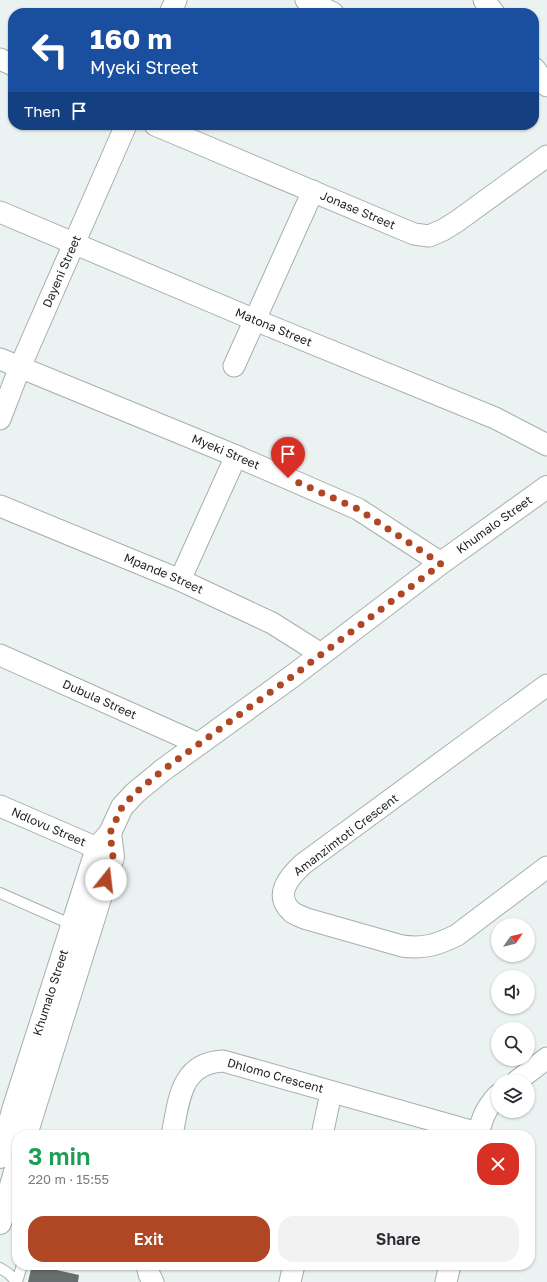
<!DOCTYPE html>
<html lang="en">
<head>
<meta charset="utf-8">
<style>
	:root { --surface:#fff; --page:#f2f2f3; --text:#2b2b33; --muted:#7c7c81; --accent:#af4725 }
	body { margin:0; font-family:"Golos Text",sans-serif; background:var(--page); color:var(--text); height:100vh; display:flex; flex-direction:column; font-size:15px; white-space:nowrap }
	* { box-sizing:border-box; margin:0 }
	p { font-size:13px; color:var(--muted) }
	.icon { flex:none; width:22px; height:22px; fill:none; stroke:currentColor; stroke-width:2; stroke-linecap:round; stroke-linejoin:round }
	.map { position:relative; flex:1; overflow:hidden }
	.side { position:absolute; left:12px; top:1130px; width:523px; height:140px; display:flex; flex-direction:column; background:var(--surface); border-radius:16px; box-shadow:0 1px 3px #0004 }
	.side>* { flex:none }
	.guide { position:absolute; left:8px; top:8px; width:531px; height:122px; border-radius:16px; box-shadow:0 1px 3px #0004; background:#1a4fa0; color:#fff; overflow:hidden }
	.needle { width:26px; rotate:56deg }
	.fabs { position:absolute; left:491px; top:918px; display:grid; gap:8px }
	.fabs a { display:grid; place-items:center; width:44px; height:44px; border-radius:50%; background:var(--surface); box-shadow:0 1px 3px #0004; font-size:20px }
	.pin { position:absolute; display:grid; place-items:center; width:34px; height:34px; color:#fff; margin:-41px -17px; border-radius:50% 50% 50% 0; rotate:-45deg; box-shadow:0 0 4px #0007 }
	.pin .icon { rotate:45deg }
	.me { position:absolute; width:44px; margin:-22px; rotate:16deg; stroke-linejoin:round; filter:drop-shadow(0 0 3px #0008) }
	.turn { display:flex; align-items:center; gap:14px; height:84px; padding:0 16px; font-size:18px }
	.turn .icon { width:52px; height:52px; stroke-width:2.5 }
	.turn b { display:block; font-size:28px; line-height:34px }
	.then { display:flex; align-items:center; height:38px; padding:0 16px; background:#0003; gap:8px; font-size:15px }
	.round { display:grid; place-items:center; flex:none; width:42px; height:42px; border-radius:16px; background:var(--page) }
	.headline { display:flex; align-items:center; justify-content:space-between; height:68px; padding:0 16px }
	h1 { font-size:24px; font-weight:600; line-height:30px; color:#1e9e55 }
	.action { display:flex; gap:8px; margin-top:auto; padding:8px 16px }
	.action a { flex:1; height:46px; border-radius:16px; background:var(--accent); color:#fff; font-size:16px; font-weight:600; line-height:46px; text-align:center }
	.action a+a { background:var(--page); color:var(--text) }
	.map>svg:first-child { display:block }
</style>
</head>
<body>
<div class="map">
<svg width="547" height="1282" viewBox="0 0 547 1282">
	<rect width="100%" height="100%" fill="#eaf3f2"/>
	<path fill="#676e6e" d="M32 1265H53L52 1269 79 1275 78 1282H28Z"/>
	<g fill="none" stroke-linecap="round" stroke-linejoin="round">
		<defs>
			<path id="service" d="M0 893 75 926
				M0 1268 8 1273 17 1282
				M17 1282 22 1265"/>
			<g id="minor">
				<path d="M306 0 333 13"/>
				<path d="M484 0 494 13"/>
				<path d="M170 13 176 0"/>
				<path d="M0 59 13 65"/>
				<path d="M534 68 547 86"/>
				<path id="s1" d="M155 125 414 234 429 236 443 230 456 222 547 156"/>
				<path id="s2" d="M0 212 255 320 495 418 547 445"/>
				<path id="s3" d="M0 359 236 456 358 509 441 563"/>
				<path d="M234 366 313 191"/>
				<path id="s4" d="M0 419 20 367 126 125"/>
				<path id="s5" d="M0 506 180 580 272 623 321 654"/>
				<path d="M180 580 236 456"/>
				<path id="s6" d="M0 655 199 744"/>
				<path d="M547 685 303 864C289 877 273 895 292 912 296 915 302 917 307 919L402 946C424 949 437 945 457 935L547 867"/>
				<path id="s7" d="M0 806 97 848"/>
				<path d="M517 1081 547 1058"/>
				<path id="s8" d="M172 1135C179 1101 180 1063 223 1061L478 1133"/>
				<path d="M322 1135 331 1093"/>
				<path d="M478 1135C482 1118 486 1108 498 1095"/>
				<path d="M147 1265 149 1274 153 1282"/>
				<path d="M290 1282 294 1265"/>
				<path d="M446 1282 450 1265"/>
			</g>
			<g id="tertiary">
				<path d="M26 1135 113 857 110 833"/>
				<path id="s9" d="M0 1157 14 1107 97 848 110 833 122 807 135 793 163 770 294 675 441 563 547 487"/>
				<path d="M0 1223 17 1165"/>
			</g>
		</defs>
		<use href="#service" stroke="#a7afae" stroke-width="12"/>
		<use href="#minor" stroke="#a7afae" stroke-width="23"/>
		<use href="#tertiary" stroke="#a7afae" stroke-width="24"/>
		<use href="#service" stroke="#fff" stroke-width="10"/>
		<use href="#minor" stroke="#fff" stroke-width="21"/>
		<use href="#tertiary" stroke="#fff" stroke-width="22"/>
	</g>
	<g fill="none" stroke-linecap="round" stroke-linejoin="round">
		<path stroke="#af4725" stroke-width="7" stroke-dasharray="0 12.6" d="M106 880 113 857 110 833 122 807 135 793 163 770 294 675 441 564 358 509 288 478"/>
	</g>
	<g text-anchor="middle" stroke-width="4" stroke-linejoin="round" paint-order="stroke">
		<g font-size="12" fill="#1d201f" stroke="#fff">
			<text dy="4" stroke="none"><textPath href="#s1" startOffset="220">Jonase Street</textPath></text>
			<text dy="4" stroke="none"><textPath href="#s4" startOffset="160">Dayeni Street</textPath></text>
			<text dy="4" stroke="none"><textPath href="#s2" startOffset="297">Matona Street</textPath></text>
			<text dy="4" stroke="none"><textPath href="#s3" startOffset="244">Myeki Street</textPath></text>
			<text dy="4" stroke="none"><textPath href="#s9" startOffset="840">Khumalo Street</textPath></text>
			<text dy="4" stroke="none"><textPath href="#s5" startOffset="177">Mpande Street</textPath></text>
			<text dy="4" stroke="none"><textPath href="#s6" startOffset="109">Dubula Street</textPath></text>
			<text dy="4" stroke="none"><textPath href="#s7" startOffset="53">Ndlovu Street</textPath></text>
			<text transform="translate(346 835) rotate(-37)" y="4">Amanzimtoti Crescent</text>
			<text dy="4" stroke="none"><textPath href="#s9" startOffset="172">Khumalo Street</textPath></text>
			<text dy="4" stroke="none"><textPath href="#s8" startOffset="154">Dhlomo Crescent</textPath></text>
		</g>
	</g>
</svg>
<div class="fabs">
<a><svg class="needle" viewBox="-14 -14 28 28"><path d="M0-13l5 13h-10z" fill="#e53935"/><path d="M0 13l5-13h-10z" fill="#7c7c81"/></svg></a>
<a><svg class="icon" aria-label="sound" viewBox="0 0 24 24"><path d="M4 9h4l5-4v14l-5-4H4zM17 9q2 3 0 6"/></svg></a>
<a><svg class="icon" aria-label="search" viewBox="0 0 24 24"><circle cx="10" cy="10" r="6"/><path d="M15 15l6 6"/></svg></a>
<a><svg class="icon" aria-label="layers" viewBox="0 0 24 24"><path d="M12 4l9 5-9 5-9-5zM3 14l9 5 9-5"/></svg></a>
</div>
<div class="pin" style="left:288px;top:478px;background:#d93025"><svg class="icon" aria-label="arrive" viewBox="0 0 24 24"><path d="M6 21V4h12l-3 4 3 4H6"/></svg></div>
<svg class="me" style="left:106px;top:880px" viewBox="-20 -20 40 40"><circle r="19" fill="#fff"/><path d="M0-13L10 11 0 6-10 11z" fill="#af4725"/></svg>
<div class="guide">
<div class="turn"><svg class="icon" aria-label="left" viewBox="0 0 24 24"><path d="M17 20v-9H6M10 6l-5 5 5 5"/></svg><div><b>160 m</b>Myeki Street</div></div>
<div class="then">Then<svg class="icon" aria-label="arrive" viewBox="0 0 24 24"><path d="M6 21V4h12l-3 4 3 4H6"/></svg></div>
</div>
<section class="side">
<div class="headline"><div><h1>3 min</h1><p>220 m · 15:55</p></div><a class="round" style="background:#d93025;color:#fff"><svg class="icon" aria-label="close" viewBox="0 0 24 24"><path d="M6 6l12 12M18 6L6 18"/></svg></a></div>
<div class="action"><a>Exit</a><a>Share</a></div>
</section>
</div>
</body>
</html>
